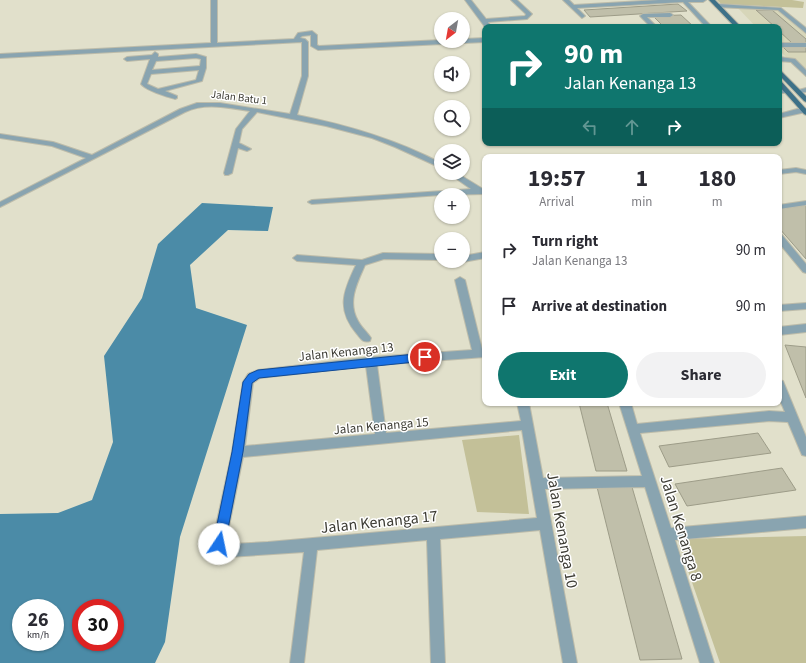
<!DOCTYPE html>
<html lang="en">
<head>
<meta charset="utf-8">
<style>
	:root { --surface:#fff; --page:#f2f2f3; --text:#2b2b33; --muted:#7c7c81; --accent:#0f766e }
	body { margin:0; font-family:"Source Sans 3",sans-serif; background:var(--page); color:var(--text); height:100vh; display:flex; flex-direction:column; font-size:15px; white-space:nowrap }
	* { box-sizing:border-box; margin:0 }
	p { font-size:13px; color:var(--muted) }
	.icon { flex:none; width:22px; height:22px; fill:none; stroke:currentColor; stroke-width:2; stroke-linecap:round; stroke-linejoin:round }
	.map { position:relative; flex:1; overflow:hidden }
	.sheet { position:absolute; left:482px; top:154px; width:300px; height:252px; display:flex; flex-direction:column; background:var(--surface); border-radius:8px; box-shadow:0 1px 3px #0004 }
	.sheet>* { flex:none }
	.banner { position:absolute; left:482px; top:24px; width:300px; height:122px; border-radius:8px; box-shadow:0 1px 3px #0004; background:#0f766e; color:#fff; overflow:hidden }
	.needle { width:26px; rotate:211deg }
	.buttons { position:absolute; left:434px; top:12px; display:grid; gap:8px }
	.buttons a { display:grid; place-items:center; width:36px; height:36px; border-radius:50%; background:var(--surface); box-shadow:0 1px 3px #0004; font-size:20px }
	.speed { position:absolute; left:12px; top:599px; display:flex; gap:8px; font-size:20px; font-weight:700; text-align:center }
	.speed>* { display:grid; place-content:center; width:52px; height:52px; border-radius:50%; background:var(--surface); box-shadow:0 1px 3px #0004; line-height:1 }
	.speed small { font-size:10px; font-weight:400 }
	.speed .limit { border:6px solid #d22; background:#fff; color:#111 }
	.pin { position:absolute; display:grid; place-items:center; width:34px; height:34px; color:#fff; margin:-17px; border:2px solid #fff; border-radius:50%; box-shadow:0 1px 4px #0007 }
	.me { position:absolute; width:44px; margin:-22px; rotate:11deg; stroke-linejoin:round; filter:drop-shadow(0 0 3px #0008) }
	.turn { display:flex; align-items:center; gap:14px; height:84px; padding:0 16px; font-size:18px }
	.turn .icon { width:52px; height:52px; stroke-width:2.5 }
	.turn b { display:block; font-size:28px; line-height:34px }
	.lanes { display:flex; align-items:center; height:38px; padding:0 16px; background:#0003; justify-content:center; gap:20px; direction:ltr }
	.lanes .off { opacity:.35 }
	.eta { display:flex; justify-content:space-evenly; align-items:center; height:68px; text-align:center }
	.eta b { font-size:24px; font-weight:700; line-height:28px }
	.cta { display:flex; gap:8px; margin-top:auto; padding:8px 16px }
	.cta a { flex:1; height:46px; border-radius:24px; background:var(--accent); color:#fff; font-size:16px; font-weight:700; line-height:46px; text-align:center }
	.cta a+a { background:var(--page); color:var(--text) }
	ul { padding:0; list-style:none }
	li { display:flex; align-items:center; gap:12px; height:56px; padding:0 16px }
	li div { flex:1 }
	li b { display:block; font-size:15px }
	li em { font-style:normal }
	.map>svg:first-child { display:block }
</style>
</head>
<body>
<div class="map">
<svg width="806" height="663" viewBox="0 0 806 663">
	<rect width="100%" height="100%" fill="#e1e0cb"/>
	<path fill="#d7d6b9" d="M738 8 777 10 806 33V77L779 50V27H756Z"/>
	<path fill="#c3c098" d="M717 0H792L804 2 803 8 721 4Z
		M519 435 529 514 477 512 462 440Z
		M806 536V663H720L677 539Z"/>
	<path fill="#4b8ba7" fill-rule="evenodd" d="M202 203 273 207 268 231 228 230 190 265 196 308 247 325 180 537 165 642 155 663H0V514L58 513 92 500 113 442 104 356 142 298 158 244ZM21 608H55V642H21ZM81 608H115V642H81Z"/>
	<path fill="#c0bfaa" stroke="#9d9c88" d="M678 4 687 11 590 17 584 10Z
		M756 10H772L806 39V43H792L779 31V27H775Z
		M681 15 694 27H664L653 16Z
		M782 46H806V52H788Z
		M806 205V259L779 228V209Z
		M785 345 806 347V398Z
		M579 403H607L627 471H596Z
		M758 433 771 453 669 467 659 446Z
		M782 468 796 490 687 506 675 484Z
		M597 487H632L682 659 640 660Z"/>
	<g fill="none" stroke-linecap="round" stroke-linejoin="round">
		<defs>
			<path id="minor" d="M211 0H217V43L294 39 298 33 312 31 317 35V45L319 46 441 40 463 41V39L485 38V42L318 50 311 46V35L302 36 300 38 305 39 308 42V76L297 115C347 125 395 139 441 163V168L395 147 372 138 326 126 257 112 242 129 239 143 251 149 247 151 238 148 232 173 228 175H225L224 173 236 129 250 111C228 108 206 102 185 112L0 207V202L86 158 52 146 0 138V134L53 142 92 155 180 109 197 103H220L290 114 302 76V42L0 58V54L211 43Z
				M465 0H471L486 19 525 16 526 14 511 0H517L532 14 527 19 488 22 491 27H485Z
				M563 0H569L574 5 659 0H706L703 2H688L712 27H706L683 2 577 8 585 16 582 18Z
				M718 4 781 8 806 28V33L778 10 716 7 715 6Z
				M643 14 670 13 673 15 670 17H647L657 27H651L640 16Z
				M779 43H806V47H779Z
				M155 52 158 54V57L196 54 206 57V68L202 81 165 91 177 96V98L175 99C165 96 147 91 141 84L150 59 127 61 124 59 127 57 152 55ZM196 58 201 59 200 66 152 70 156 61ZM199 70 196 80 158 89 147 84 151 74Z
				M779 57 795 59 806 70V76L791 62 779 61Z
				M806 88V92L798 93 795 91Z
				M779 89H786L789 91 786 93H779Z
				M806 108V112L779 118V114L797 109Z
				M796 168 806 170V174L796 172 779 174V170Z
				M448 173H457L483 189 485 194 441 195 312 204 308 202 312 200 471 189Z
				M806 201V205L779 209V205Z
				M779 234 782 235 806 264V273L803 272 779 243Z
				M485 252V258L463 262 460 261H463V256Z
				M383 253 441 254V260L384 259 365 265C357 283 347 302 358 321 361 327 367 332 371 338L370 341C363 343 361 339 357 334 336 309 343 292 356 265L297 261 293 258 297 255 362 260Z
				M460 277 465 280 482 349H485V357L377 365 386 433 521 421 517 403H529L543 478 642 476 619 403H631L637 424 769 411 785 412 779 398V380L783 381 806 437V456L802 455 788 422 769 421 640 433 671 528 806 516V528L675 540 714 663H700L645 487 545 489 577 663H563L540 530 440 539 445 663H431L427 540 317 550 304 663H290L304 552 229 557 214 548 212 544 232 452 243 382 248 374 258 370 371 357 472 350 455 280ZM366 366 375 434 245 446 253 383 260 378ZM522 430 537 518 268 542 231 544 226 541 243 457Z
				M806 303V309L779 311V305Z
				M806 324V332L779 335V327Z"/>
			<path id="major" d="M709 0H715L741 27H735Z
				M779 69 806 96V102L804 101 779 75Z
				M779 80 781 81 806 109V115L804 114 779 86Z"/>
		</defs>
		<use href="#minor" stroke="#bdbcaa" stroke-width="2"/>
		<use href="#major" stroke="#bdbcaa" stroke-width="2"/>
		<use href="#minor" fill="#89a4b0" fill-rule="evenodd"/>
		<use href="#major" fill="#3d7188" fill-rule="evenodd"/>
	</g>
	<path fill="#1a73e8" stroke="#114b97" d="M425 353 430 357 425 361 259 378 252 383 243 452 225 544 223 549 219 550 215 549 213 544 232 452 243 382 249 374 258 370Z"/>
	<g text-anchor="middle" stroke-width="3" stroke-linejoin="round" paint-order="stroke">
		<g font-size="11" fill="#3d3c34" stroke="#fff">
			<text transform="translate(239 97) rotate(7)" y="4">Jalan Batu 1</text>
		</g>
		<g font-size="13" fill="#3d3c34" stroke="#fff">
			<text transform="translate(346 351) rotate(-6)" y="5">Jalan Kenanga 13</text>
			<text transform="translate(381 425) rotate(-5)" y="5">Jalan Kenanga 15</text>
		</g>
		<g font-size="16" fill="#3d3c34" stroke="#fff">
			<text transform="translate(379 521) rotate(-6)" y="6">Jalan Kenanga 17</text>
			<text transform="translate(682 528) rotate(73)" y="6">Jalan Kenanga 8</text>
			<text transform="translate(563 530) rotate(80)" y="6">Jalan Kenanga 10</text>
		</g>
	</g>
</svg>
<div class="buttons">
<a><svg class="needle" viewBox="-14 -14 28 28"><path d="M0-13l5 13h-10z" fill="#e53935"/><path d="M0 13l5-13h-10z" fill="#7c7c81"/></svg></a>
<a><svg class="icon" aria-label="sound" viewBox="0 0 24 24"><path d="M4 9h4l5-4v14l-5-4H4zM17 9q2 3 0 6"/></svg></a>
<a><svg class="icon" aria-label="search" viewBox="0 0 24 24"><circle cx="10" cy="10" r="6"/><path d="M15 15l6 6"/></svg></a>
<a><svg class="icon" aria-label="layers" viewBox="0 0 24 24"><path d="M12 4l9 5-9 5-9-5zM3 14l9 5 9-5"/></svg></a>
<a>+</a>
<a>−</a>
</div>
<div class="speed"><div>26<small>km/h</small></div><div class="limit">30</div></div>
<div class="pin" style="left:425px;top:357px;background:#d93025"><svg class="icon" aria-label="arrive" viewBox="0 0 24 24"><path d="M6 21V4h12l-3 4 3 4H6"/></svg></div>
<svg class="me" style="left:219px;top:544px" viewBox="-20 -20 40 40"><circle r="19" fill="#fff"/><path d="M0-13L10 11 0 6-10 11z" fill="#1a73e8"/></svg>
<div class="banner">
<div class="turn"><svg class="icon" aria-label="right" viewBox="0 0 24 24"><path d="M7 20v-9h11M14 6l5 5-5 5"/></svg><div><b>90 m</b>Jalan Kenanga 13</div></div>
<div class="lanes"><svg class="icon off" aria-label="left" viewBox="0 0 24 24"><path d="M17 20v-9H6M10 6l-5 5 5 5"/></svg><svg class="icon off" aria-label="ahead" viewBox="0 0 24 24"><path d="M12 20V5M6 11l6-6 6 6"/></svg><svg class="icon" aria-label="right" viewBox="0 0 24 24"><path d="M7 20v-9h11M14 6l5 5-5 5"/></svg></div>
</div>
<section class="sheet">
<div class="eta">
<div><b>19:57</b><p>Arrival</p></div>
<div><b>1</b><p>min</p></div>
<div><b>180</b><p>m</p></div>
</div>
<ul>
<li><svg class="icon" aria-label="right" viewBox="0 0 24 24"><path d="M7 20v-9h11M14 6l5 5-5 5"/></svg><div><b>Turn right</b><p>Jalan Kenanga 13</p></div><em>90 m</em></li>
<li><svg class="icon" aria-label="arrive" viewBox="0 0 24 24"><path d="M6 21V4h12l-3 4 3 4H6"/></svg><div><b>Arrive at destination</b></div><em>90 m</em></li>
</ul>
<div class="cta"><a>Exit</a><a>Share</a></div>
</section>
</div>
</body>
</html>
